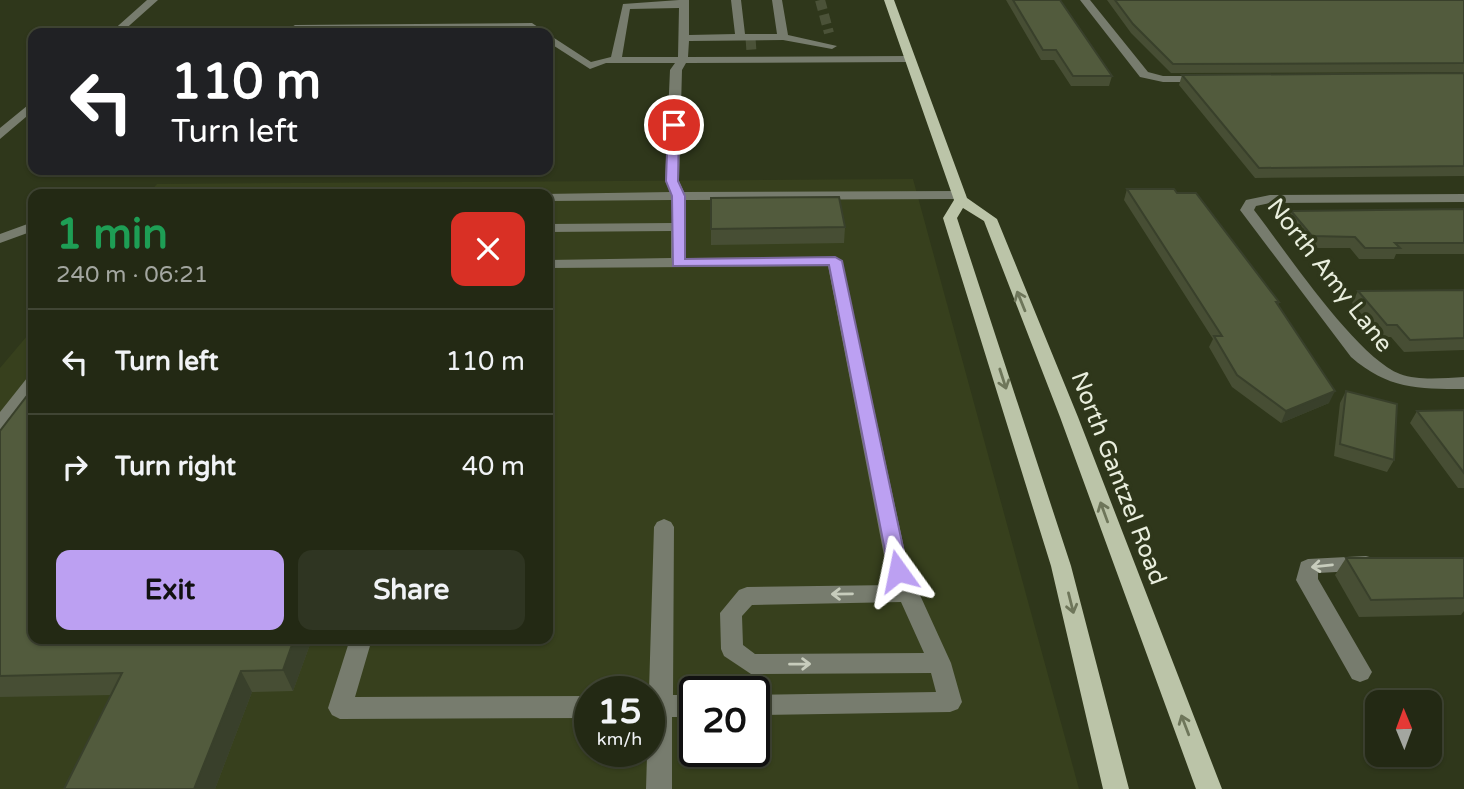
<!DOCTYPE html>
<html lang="en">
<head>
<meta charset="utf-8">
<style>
	:root { --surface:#232914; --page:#2f3522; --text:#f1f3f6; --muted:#a3a6a0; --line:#404534; --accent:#bca0f2 }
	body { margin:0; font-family:"Varela Round",sans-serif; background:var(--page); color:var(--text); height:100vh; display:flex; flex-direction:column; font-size:26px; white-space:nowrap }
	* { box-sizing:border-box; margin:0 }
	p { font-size:23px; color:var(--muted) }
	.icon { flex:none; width:38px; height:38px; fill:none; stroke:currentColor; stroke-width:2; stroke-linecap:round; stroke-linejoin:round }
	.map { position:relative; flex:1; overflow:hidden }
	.sheet { position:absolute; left:28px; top:189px; width:525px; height:455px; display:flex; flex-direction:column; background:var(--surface); border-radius:14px; box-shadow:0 2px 5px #0004,0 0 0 2px var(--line) }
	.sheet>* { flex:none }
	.hud { position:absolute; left:28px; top:28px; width:525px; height:147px; border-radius:14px; box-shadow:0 2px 5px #0004,0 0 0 2px var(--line); background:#202124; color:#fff; overflow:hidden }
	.needle { width:46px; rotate:359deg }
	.tools { position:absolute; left:1365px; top:690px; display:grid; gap:14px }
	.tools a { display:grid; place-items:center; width:77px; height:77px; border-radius:14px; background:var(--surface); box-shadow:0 2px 5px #0004,0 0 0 2px var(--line); font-size:35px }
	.speed { position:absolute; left:574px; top:676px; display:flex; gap:14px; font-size:35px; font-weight:700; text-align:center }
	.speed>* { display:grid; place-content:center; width:91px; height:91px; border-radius:50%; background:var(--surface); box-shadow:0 2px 5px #0004,0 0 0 2px var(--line); line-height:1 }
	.speed small { font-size:18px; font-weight:400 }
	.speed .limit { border:4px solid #111; border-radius:10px; background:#fff; color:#111 }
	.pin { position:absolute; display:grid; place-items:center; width:60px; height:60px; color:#fff; margin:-30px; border:4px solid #fff; border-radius:50%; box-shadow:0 2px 7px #0007 }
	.me { position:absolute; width:77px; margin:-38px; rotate:348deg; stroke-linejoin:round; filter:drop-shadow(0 0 5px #0008) }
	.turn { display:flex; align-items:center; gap:24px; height:147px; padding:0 28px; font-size:32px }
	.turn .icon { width:91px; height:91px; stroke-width:2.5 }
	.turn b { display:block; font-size:49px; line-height:60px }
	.round { display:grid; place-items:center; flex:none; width:74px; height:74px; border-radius:14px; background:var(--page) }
	.headline { display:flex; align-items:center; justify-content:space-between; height:119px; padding:0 28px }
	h1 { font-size:42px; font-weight:700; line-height:52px; color:#1e9e55 }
	.button { display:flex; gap:14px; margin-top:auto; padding:14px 28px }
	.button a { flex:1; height:80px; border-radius:14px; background:var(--accent); color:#111; font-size:28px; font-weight:700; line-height:80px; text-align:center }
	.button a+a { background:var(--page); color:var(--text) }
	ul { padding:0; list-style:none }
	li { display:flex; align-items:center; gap:21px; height:105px; padding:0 28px; border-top:2px solid var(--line) }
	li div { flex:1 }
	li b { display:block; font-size:26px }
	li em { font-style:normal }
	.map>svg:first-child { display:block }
</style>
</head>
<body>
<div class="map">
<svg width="1464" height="789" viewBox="0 0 1464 789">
	<rect width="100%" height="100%" fill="#2f371b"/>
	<path fill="#37401d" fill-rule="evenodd" d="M913 179 1079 789H0V368L33 329V639H548V194H148L157 184ZM590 691H649V751H590ZM695 691H754V751H695Z"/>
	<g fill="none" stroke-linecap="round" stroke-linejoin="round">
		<path stroke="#4b5238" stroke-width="10" stroke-dasharray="10 5" stroke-linecap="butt" d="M820 0 829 33
			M746 45 760 44"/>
		<path fill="#777c6e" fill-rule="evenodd" d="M147 0H158L121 33H110Z
			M679 0H689V35L735 34 731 0H741L745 34H777L772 0H782L788 35 837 46 832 49 783 40 689 41 688 57 910 56 915 59 910 62 686 63 682 70 679 181 684 192 959 191 966 195 959 199 686 200 685 258 835 257 842 261 909 571 951 663 962 702 958 709 950 712 754 715V695L936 692 931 673 751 674 724 656 721 649 720 613 739 590 747 587 894 585 887 571 828 266 548 268V260L671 258V231L548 232V224L672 223V200L548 201V194H543L671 192 665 181 670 70 675 63H606L590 69 548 42V34L591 62 611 57 623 4ZM679 8 678 57H622L630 9ZM901 602 924 653 755 654 743 645 742 616 752 605Z
			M1080 0H1090L1148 72 1163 76H1205L1211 79 1205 82H1163L1140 77Z
			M532 23 547 33H536L530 29 295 31 290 28 295 25Z
			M33 101V111L0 139V128Z
			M496 187 510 194H220L227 190Z
			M1464 194V202L1270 203 1256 206 1254 210C1285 250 1356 357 1400 374 1419 381 1444 378 1464 377V389C1417 389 1388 389 1351 357L1240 210 1246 200 1270 195Z
			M33 222V231L0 243V234Z
			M33 376V394L6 428 0 430V412L27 378Z
			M664 519 671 522 674 527 673 695H695V717H672V789H646L654 527 657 522Z
			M1366 556 1373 558 1376 564 1373 570 1318 573V579L1372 672 1368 679 1360 682 1352 679 1296 580 1301 562 1308 559Z
			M350 639H372L355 697 590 696V718L340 719 332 715 328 708Z"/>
		<path fill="#bbc4a8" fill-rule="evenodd" d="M884 0H894L967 198 997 219 1078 417 1222 789H1196L1060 417 984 221 963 208 957 218 1071 566 1129 789H1103L1051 566 943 218 954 200Z"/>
	</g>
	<path fill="#474e34" d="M1006 0H1060L1112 76 1109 86H1071L1054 60H1041Z
		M1107 0H1464V72L1171 73 1131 33Z
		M1464 73V176L1255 178 1179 85 1182 75Z
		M1127 189 1177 193 1279 302 1278 305 1329 403 1281 423 1232 387 1209 347 1213 339 1124 200Z
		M711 198 845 227 844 243 711 245Z
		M1464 209V254H1396L1394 259H1359L1350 248H1307L1287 222 1291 211Z
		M1464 290V350L1404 352 1391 337H1381L1352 303 1358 291Z
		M1346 391 1394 460 1387 472 1334 456 1340 403Z
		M1464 410V488H1458L1410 423 1417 411Z
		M0 431 33 639H312L293 691 252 692 215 789H64L112 695 0 697Z
		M1346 558H1464V611L1461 615 1359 617 1335 575Z"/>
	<path fill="#39402b" d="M1335 391 1329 403 1281 423 1286 411Z
		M294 639H312L293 691 283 670Z
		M241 671 252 692 215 789H194Z"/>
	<path fill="#525b3d" stroke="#39402b" stroke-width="2" d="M1013 0H1060L1112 76H1073L1056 50H1043Z
		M1115 0H1464V63L1173 64 1133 24Z
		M1464 73V166L1259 168 1182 75Z
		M1127 189H1174L1177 193H1196L1279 302H1276L1335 391 1286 411 1237 375 1214 336H1222Z
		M839 197 845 227 711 229V198Z
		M1464 209V243H1395L1400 248H1365L1355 237 1312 236 1291 211Z
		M1464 290V338L1410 340 1397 325H1387L1358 291Z
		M33 388V639H294L283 670 241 671 194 789H64L122 673 0 676V431Z
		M1346 391 1397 404 1394 460 1340 444Z
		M1464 410V473L1417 411Z
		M1346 558H1464V598L1371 600Z"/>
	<defs><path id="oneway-shaft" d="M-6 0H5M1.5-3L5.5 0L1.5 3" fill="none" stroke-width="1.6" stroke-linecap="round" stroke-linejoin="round" transform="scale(1.75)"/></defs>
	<g stroke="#6e765a">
		<use href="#oneway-shaft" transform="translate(1021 301) rotate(-112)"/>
		<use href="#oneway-shaft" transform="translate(1003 379) rotate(72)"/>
		<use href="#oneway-shaft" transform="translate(1104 512) rotate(-110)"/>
		<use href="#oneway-shaft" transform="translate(1071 603) rotate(76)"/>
		<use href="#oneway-shaft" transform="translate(1185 725) rotate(-111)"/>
	</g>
	<g stroke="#c7ccbc">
		<use href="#oneway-shaft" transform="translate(1322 566) rotate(174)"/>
		<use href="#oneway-shaft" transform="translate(842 594) rotate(179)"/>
		<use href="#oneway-shaft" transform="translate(800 664) rotate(-1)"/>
	</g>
	<path fill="#bca0f2" stroke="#7a689d" stroke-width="2" d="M674 122 679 125 678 181 685 196V259L835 257 842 261 908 571 905 576H892L889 571 829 265 673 266 672 196 666 181 668 125Z"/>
	<g text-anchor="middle" stroke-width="7" stroke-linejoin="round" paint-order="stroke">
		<g font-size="24" fill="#e9eedd" stroke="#2f371b">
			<text transform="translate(1330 275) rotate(52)" y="8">North Amy Lane</text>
			<text transform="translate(1119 478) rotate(69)" y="8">North Gantzel Road</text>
		</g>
	</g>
</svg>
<div class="tools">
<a><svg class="needle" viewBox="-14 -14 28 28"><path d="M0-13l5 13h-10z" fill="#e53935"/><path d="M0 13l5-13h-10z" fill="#a3a6a0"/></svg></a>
</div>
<div class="speed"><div>15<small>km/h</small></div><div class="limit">20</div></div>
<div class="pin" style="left:674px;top:125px;background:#d93025"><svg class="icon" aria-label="arrive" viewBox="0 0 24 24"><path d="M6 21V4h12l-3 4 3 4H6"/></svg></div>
<svg class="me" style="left:898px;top:571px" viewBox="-20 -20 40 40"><path d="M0-17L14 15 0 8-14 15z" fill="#bca0f2" stroke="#fff" stroke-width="4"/></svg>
<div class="hud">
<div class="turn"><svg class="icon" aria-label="left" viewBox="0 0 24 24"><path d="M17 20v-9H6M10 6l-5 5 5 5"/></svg><div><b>110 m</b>Turn left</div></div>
</div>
<section class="sheet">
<div class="headline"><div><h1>1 min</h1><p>240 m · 06:21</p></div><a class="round" style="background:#d93025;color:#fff"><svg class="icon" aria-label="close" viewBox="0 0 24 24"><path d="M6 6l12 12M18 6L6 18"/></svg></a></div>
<ul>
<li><svg class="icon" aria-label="left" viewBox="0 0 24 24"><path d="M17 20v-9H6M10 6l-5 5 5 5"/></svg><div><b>Turn left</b></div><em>110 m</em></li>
<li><svg class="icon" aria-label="right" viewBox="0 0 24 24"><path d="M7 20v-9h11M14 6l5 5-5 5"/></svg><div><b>Turn right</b></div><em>40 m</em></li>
</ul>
<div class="button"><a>Exit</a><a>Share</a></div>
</section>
</div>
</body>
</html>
